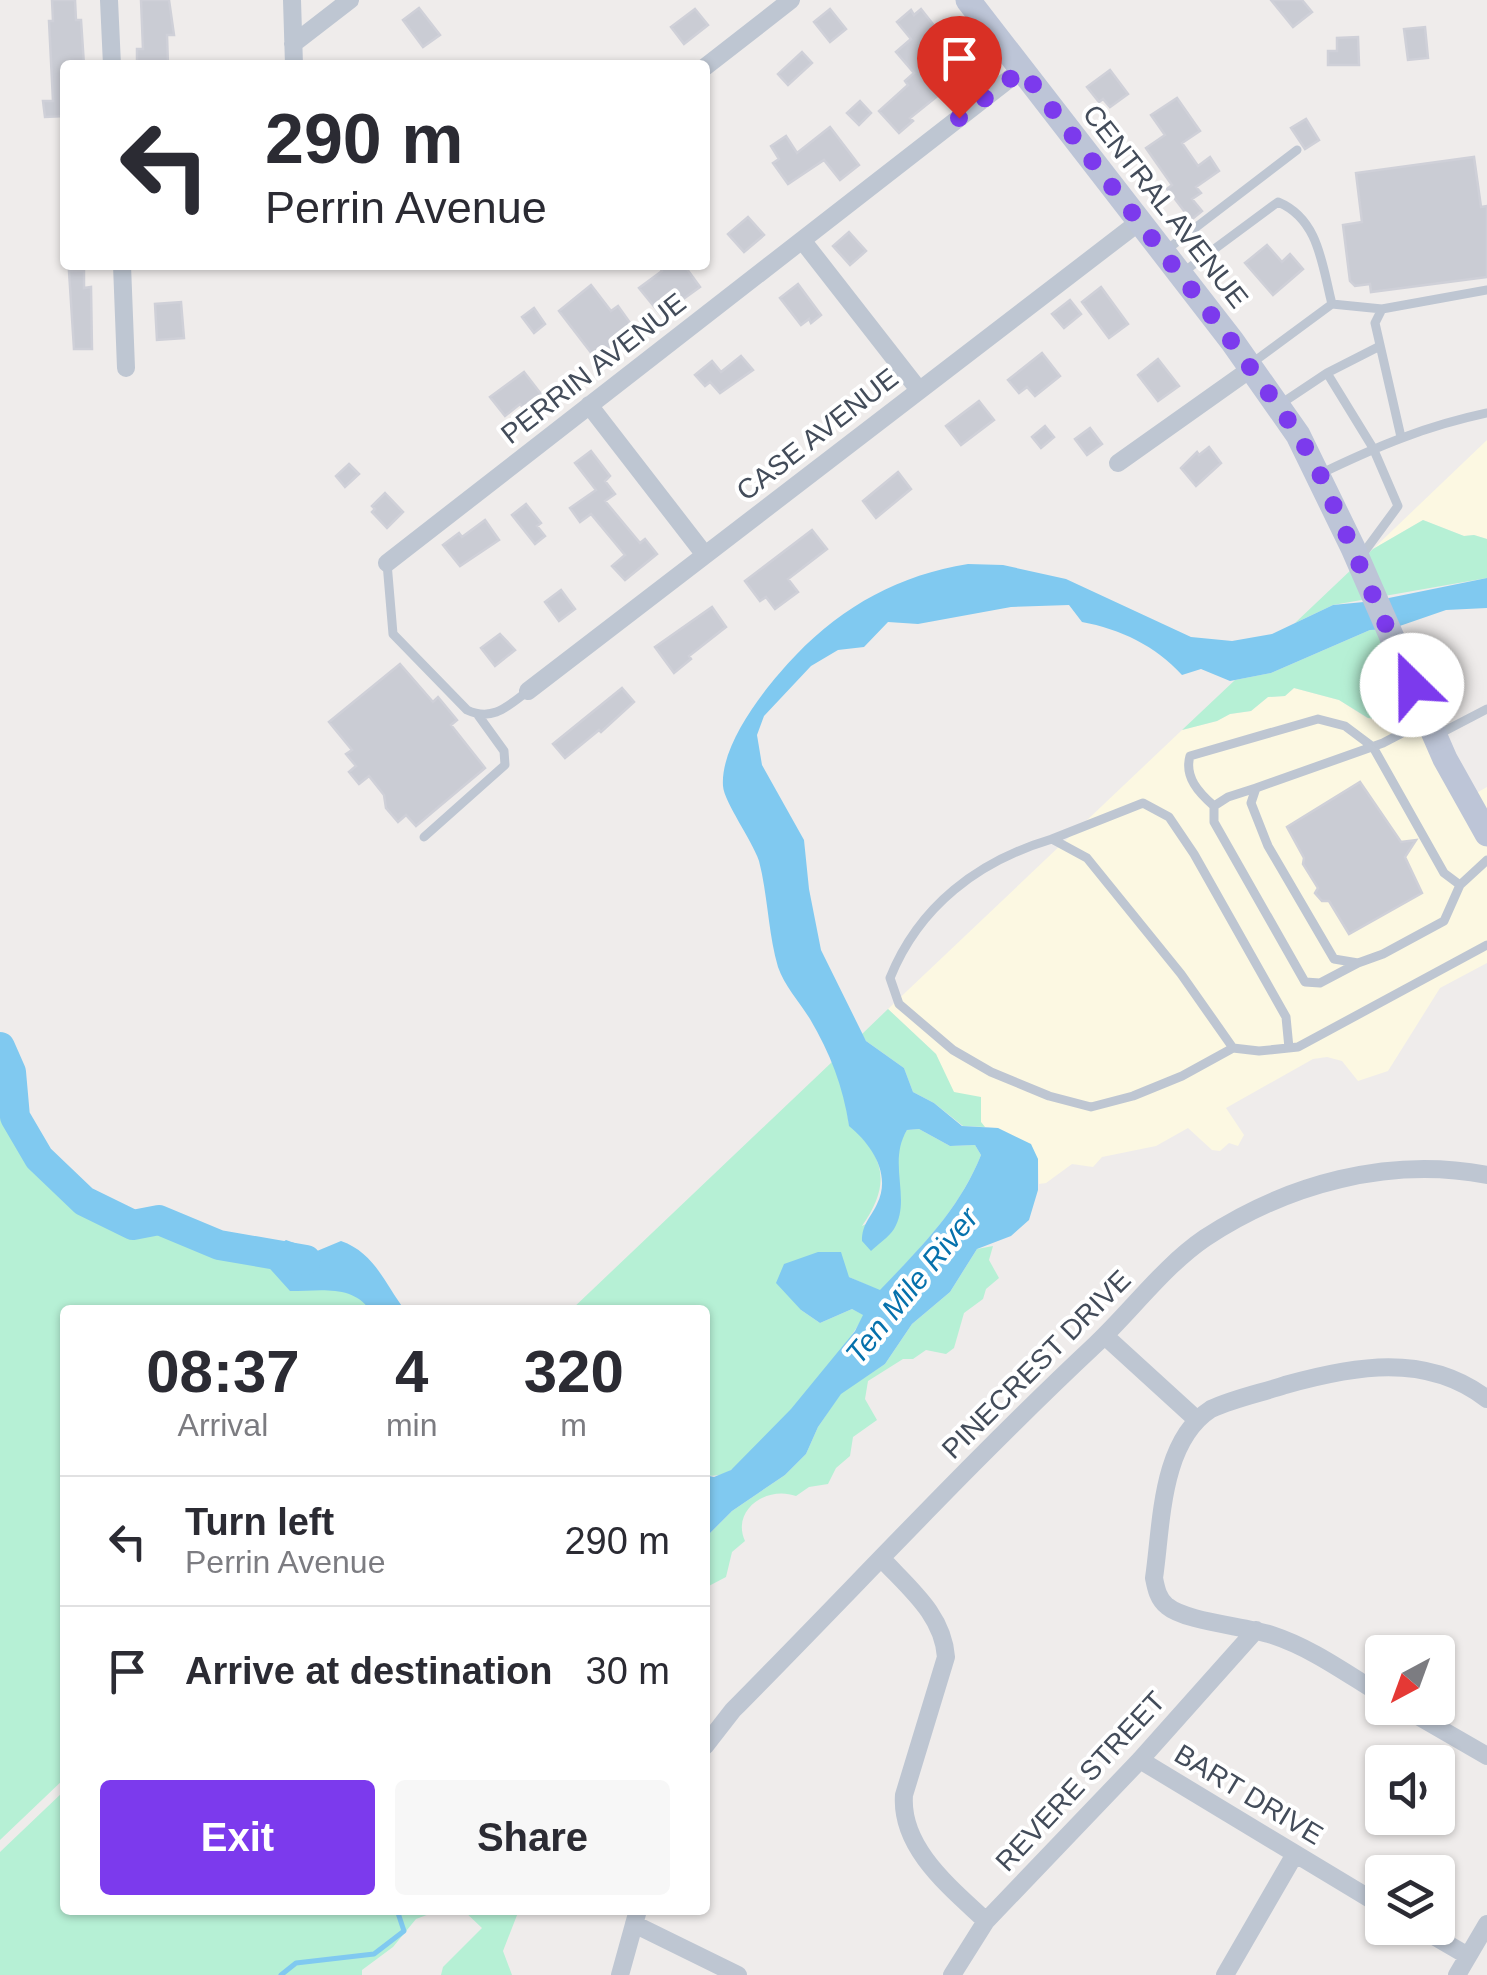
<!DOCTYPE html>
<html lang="en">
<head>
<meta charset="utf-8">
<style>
	:root { --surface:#fff; --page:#f7f7f7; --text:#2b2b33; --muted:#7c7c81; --line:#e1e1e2; --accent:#7c3aed }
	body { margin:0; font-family:Helvetica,sans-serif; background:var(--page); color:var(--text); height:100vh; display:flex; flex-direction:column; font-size:38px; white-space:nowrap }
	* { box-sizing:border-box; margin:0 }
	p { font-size:32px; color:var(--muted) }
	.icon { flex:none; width:55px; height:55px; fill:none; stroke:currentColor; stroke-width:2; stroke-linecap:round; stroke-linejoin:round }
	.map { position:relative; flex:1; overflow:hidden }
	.panel { position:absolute; left:60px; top:1305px; width:650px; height:610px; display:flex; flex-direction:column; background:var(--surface); border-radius:10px; box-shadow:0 2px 8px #0004 }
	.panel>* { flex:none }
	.hud { position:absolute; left:60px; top:60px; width:650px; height:210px; border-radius:10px; box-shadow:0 2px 8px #0004; background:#fff; color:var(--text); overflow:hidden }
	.needle { width:65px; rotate:221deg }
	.controls { position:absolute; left:1365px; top:1635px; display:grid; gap:20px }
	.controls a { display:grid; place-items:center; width:90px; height:90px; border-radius:10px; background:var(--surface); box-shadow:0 2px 8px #0004; font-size:50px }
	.pin { position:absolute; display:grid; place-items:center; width:85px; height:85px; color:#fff; margin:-102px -42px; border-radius:50% 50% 50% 0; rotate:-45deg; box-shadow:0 0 10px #0007 }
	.pin .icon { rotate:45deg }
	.me { position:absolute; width:110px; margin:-55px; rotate:337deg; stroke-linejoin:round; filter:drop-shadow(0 0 8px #0008) }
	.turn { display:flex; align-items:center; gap:35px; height:210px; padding:0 40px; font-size:45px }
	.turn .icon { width:130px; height:130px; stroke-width:2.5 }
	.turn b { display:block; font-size:70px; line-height:85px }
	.eta { display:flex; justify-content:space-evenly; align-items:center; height:170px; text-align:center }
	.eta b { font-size:60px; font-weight:700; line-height:70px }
	.button { display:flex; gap:20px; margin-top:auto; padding:20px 40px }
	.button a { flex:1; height:115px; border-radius:10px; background:var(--accent); color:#fff; font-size:40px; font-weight:700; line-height:115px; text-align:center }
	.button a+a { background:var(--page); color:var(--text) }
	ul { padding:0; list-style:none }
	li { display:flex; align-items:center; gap:30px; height:130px; padding:0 40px; border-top:2px solid var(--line) }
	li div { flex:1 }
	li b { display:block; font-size:38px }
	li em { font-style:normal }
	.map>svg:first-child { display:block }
</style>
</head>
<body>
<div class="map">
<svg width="1487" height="1975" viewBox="0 0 1487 1975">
	<rect width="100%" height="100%" fill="#efeceb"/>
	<path fill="#fcf8e2" d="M1487 440V539L1474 535 1464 536 1423 520 1373 549Z
		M1294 688 1339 700 1367 718 1421 703 1471 796 1487 787V963L1440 988 1388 1071 1358 1081 1342 1061 1327 1057 1313 1059 1226 1108 1244 1135 1238 1146 1229 1143 1220 1151 1212 1150 1188 1128 1156 1146 1102 1157 1093 1167 1072 1164 1046 1183 1039 1184 1038 1159 998 1128 985 1127 948 1085 936 1054 888 1009 1182 730 1217 721 1230 714 1251 711 1268 697 1285 696Z"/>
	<path fill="#b6f0d5" d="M1423 520 1464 536 1474 535 1487 539V578L1333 605 1295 623 1373 549Z
		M1391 629 1421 703 1382 720 1368 718 1339 700 1294 688 1285 696 1268 697 1251 711 1230 714 1217 721 1182 730 1235 680 1271 673 1370 630Z
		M888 1009 936 1054 954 1092 981 1097V1122L985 1127 963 1126 934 1103 913 1092 904 1068 866 1041 862 1034Z
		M0 1047 11 1072 15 1117 39 1158 84 1201 133 1225 159 1220 219 1245 291 1256 387 1310H65V1778L0 1840Z
		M832 1062 844 1090 849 1125C887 1158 890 1186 862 1226L900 1207 897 1146 907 1130 919 1129 950 1146 975 1145 981 1155C959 1210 920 1248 880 1291L849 1277 801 1310 820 1323 852 1309 864 1315C842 1356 771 1438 734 1468 725 1475 715 1477 705 1475V1310H571Z
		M993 1246 989 1260 999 1278 986 1289 983 1299 964 1313 954 1348 946 1354 926 1350 913 1359H903L868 1381 865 1399 877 1420 853 1437 850 1456 836 1468 828 1484 809 1487 796 1496C766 1485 731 1511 745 1541L732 1552 726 1577 705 1588 706 1537 732 1511 785 1475 806 1454 818 1427 841 1393 885 1364 912 1324 950 1292 977 1249Z
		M65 1790V1910H461L432 1913 416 1919 393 1947 362 1970V1975H0V1852Z
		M463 1910H519L503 1951 512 1975H441L443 1967 482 1928Z"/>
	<path fill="#80c9f0" d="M968 564 1003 565 1066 579 1191 637 1232 641 1272 634 1333 605 1374 601 1487 578V608L1446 610 1391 629 1370 630 1271 673 1230 681 1201 669 1182 675C1156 646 1120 629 1082 622L1069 605 1011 607 918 624 888 622 864 647 838 650 811 666 764 716 757 735 762 765 804 840 809 889 821 950 866 1041 904 1068 913 1092 934 1103 962 1126 998 1128 1031 1144 1038 1159V1190L1029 1220 1011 1236 977 1249 950 1292 912 1324 885 1364 841 1394 818 1427 806 1454 785 1475 732 1511 705 1538V1475L714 1477 731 1470 791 1409 855 1331 863 1315 852 1309 820 1323 801 1310 776 1283 784 1264 818 1252H841L849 1277 880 1290C920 1248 959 1210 981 1155L975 1145 950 1146 919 1129 907 1130C887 1163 912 1199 894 1229 889 1237 877 1245 871 1251L862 1241C862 1224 870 1219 877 1204 892 1174 871 1144 849 1126 843 1086 830 1053 810 1019 800 1003 784 985 778 967 768 933 768 896 759 861 752 840 724 802 723 786 720 743 768 684 796 655 844 605 900 575 968 564Z
		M286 1240 317 1251 341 1241C375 1253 384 1283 405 1310H370C352 1284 319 1291 290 1291L263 1261 267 1252Z"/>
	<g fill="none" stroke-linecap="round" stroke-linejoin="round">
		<path stroke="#80c9f0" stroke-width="5" d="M281 1975 296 1963 374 1954 404 1931 397 1910"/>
		<path stroke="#80c9f0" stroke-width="30" d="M0 1047 11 1072 15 1117 39 1158 84 1201 133 1225 159 1220 219 1245 306 1260"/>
	</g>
	<path fill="#caccd4" stroke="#cfd0d8" stroke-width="2.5" d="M52 0H75L76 20H81L84 65H65V116L45 117 43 101H53L49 21H53Z
		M141 0H169L174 35H167L168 65H137V49H143Z
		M1271 0H1302L1312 12 1293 27Z
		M419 8 440 35 423 47 403 20Z
		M695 9 708 25 684 44 671 27Z
		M830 9 846 29 830 42 814 22Z
		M921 9 936 28 928 35 948 59 956 52 971 69 910 118 913 121 899 133 879 111 908 85 905 81 914 73 896 52 911 39 897 22 911 10 914 15Z
		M1425 27 1428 58 1408 60 1404 29Z
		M1358 37 1359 65H1328V51H1337V38Z
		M802 52 812 63 788 85 778 74Z
		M1110 70 1128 94 1110 107 1103 99 1099 102 1087 87Z
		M1177 98 1200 131 1182 143 1198 166 1210 157 1219 171 1196 187 1201 193 1192 199 1202 211 1191 220 1172 195 1167 189 1172 185 1146 148 1165 135 1151 115Z
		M860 101 871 113 859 125 847 113Z
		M1306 119 1319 140 1305 149 1291 128Z
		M830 127 859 165 840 180 824 160 788 184 773 163 779 159 771 146 786 136 797 153Z
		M1474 157 1481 207 1487 206V277L1371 292 1370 284 1355 286 1350 281 1343 225 1362 222 1356 173Z
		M748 217 764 235 744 252 728 234Z
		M849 232 866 251 850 265 833 246Z
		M1267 245 1282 262 1290 254 1303 269 1273 295 1245 263Z
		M658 265H684L700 287 661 315 639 288 662 271Z
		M69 271H84V288L91 287 92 349H74Z
		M798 284 821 315 811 323 809 319 801 325 780 298Z
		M591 285 611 311 618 306 638 334 599 363 559 311Z
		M1101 287 1128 324 1109 338 1082 302Z
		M1070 300 1081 314 1064 328 1052 314Z
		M181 302 184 338 157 340 155 304Z
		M534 308 545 324 534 333 522 317Z
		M1042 353 1060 376 1035 396 1027 387 1019 393 1008 380Z
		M741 356 753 370 720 393 710 382 705 386 695 375 712 361 721 372Z
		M1158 359 1179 386 1158 401 1138 375Z
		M524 372 548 403 531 417 520 404 505 416 490 397Z
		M979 401 994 420 961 445 946 426Z
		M1045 426 1054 437 1041 448 1032 437Z
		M1090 428 1102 444 1087 455 1075 439Z
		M1209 447 1221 463 1196 486 1181 468 1197 452 1199 455Z
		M591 451 610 476 605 481 615 494 605 501 640 543 645 539 657 554 625 580 612 566 625 555 591 514 580 522 570 508 596 490 575 463Z
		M349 464 359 474 345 487 336 476Z
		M898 472 911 489 876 518 863 501Z
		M385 493 403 512 387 528 372 512 375 509 372 506Z
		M526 504 541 523 537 526 545 536 535 544 512 515Z
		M485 520 499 540 460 566 443 545 459 533 462 537Z
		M812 530 827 549 788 579 798 592 775 609 766 597 760 601 745 581Z
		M561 590 575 609 559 621 545 602Z
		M712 607 726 627 689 656 691 659 674 673 655 647Z
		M500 634 515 650 495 666 481 648Z
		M400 664 433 702 438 697 457 720 451 725 485 768 416 826 406 815 398 822 386 808 384 795 369 776 359 784 349 772 356 766 346 754 352 750 329 722Z
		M622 688 634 702 601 732 599 730 565 758 553 744Z
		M1360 782 1401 842 1416 840 1405 857 1422 893 1349 934 1329 901H1322L1315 893 1318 888 1303 864 1304 858 1287 827Z"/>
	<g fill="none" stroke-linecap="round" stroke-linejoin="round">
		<path stroke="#bec6d2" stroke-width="9" d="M1165 251 1297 150
			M1182 273 1278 202C1319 219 1322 265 1332 304
			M1252 363 1332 304 1382 309
			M1327 373 1373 448 1398 506 1362 555
			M1279 405 1327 373 1380 346
			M1401 437 1375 323 1382 309 1487 290
			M1322 473C1378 446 1426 426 1487 413
			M387 563 393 634 467 710C493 722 508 706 528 691
			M1425 721 1383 743 1256 788 1251 803 1268 846 1334 959 1358 963 1383 954 1444 921 1460 885 1487 860
			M1437 735 1487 709
			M1214 806 1228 797 1256 788
			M424 837 505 765 504 751 478 715
			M1052 839 1143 803 1169 817 1194 854 1286 1017 1289 1048
			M1358 963 1320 983 1305 982 1214 822V806C1199 793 1184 777 1190 756L1318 719 1345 726 1373 747 1444 873 1460 885
			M1233 1048 1181 974 1087 858 1052 839C978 861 919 906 890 978L899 1004 953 1050 991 1072 1049 1096 1091 1107 1133 1096 1182 1076 1233 1048 1259 1051 1298 1047 1487 945"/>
		<path stroke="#bec6d2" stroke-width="18" d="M109 0 112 65
			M292 0 294 65
			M293 44 350 0
			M705 67 791 0
			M802 240 919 390
			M122 265 126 368
			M589 405 705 555
			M1118 463 1252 368
			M387 563 1022 69
			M528 691 1139 222
			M1105 1336 1196 1419
			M882 1559C910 1589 943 1615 946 1657L904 1795C900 1848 951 1888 986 1921
			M1382 1695C1347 1674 1312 1648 1272 1635 1246 1626 1186 1622 1167 1606 1158 1599 1156 1588 1154 1578 1162 1524 1160 1442 1211 1409 1235 1398 1261 1393 1285 1385 1353 1366 1426 1352 1487 1399
			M1404 1708 1487 1756
			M705 1746 733 1710C854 1588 971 1461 1096 1344 1132 1310 1164 1266 1205 1238 1287 1184 1389 1156 1487 1175
			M1140 1760 1382 1906
			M634 1924 738 1975
			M1420 1928 1468 1956
			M620 1975 638 1910
			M952 1975 986 1921 1140 1760 1256 1630
			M1225 1975 1295 1854
			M1457 1975 1487 1924"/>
		<path stroke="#bdc5d7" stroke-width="25" d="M968 0 1232 341 1298 435 1353 548 1445 759 1487 834"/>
	</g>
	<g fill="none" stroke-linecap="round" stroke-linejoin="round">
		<path stroke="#7c3aed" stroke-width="18" stroke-dasharray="0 32.4" d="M959 118 1022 70 1232 342 1298 434 1320 474 1412 685"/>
	</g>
	<g text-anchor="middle" stroke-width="8" stroke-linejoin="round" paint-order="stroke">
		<g font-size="28" fill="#434c5a" stroke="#fff">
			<text transform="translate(1166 206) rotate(52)" y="10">CENTRAL AVENUE</text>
			<text transform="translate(593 368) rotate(-38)" y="10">PERRIN AVENUE</text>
			<text transform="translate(817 434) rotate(-38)" y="10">CASE AVENUE</text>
			<text transform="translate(1036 1364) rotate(-45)" y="10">PINECREST DRIVE</text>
			<text transform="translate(1080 1781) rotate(-47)" y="10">REVERE STREET</text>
			<text transform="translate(1249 1794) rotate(31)" y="10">BART DRIVE</text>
		</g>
		<g font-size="30" font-style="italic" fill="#0571ac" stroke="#fff">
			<text transform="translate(912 1286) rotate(-51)" y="10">Ten Mile River</text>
		</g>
	</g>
</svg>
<div class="controls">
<a><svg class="needle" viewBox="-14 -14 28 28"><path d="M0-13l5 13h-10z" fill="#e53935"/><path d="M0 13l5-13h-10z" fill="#7c7c81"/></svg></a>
<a><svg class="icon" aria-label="sound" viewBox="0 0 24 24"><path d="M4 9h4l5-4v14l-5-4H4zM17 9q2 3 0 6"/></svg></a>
<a><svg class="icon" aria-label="layers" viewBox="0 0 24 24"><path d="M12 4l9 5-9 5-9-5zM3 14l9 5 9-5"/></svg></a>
</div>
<div class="pin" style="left:959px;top:118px;background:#d93025"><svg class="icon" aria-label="arrive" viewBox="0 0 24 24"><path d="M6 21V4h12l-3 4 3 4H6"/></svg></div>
<svg class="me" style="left:1412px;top:685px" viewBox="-20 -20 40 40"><circle r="19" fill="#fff"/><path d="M0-13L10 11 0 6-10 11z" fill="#7c3aed"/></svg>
<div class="hud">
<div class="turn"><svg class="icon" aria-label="left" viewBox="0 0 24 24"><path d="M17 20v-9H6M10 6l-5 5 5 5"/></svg><div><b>290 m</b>Perrin Avenue</div></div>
</div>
<section class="panel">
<div class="eta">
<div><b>08:37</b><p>Arrival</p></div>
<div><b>4</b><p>min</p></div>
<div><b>320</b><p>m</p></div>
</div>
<ul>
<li><svg class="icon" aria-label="left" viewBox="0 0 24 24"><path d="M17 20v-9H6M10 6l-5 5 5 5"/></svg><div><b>Turn left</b><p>Perrin Avenue</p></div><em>290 m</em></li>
<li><svg class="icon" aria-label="arrive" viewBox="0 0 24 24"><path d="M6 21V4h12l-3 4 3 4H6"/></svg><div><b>Arrive at destination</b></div><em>30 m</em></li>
</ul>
<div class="button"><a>Exit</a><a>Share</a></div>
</section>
</div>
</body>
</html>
